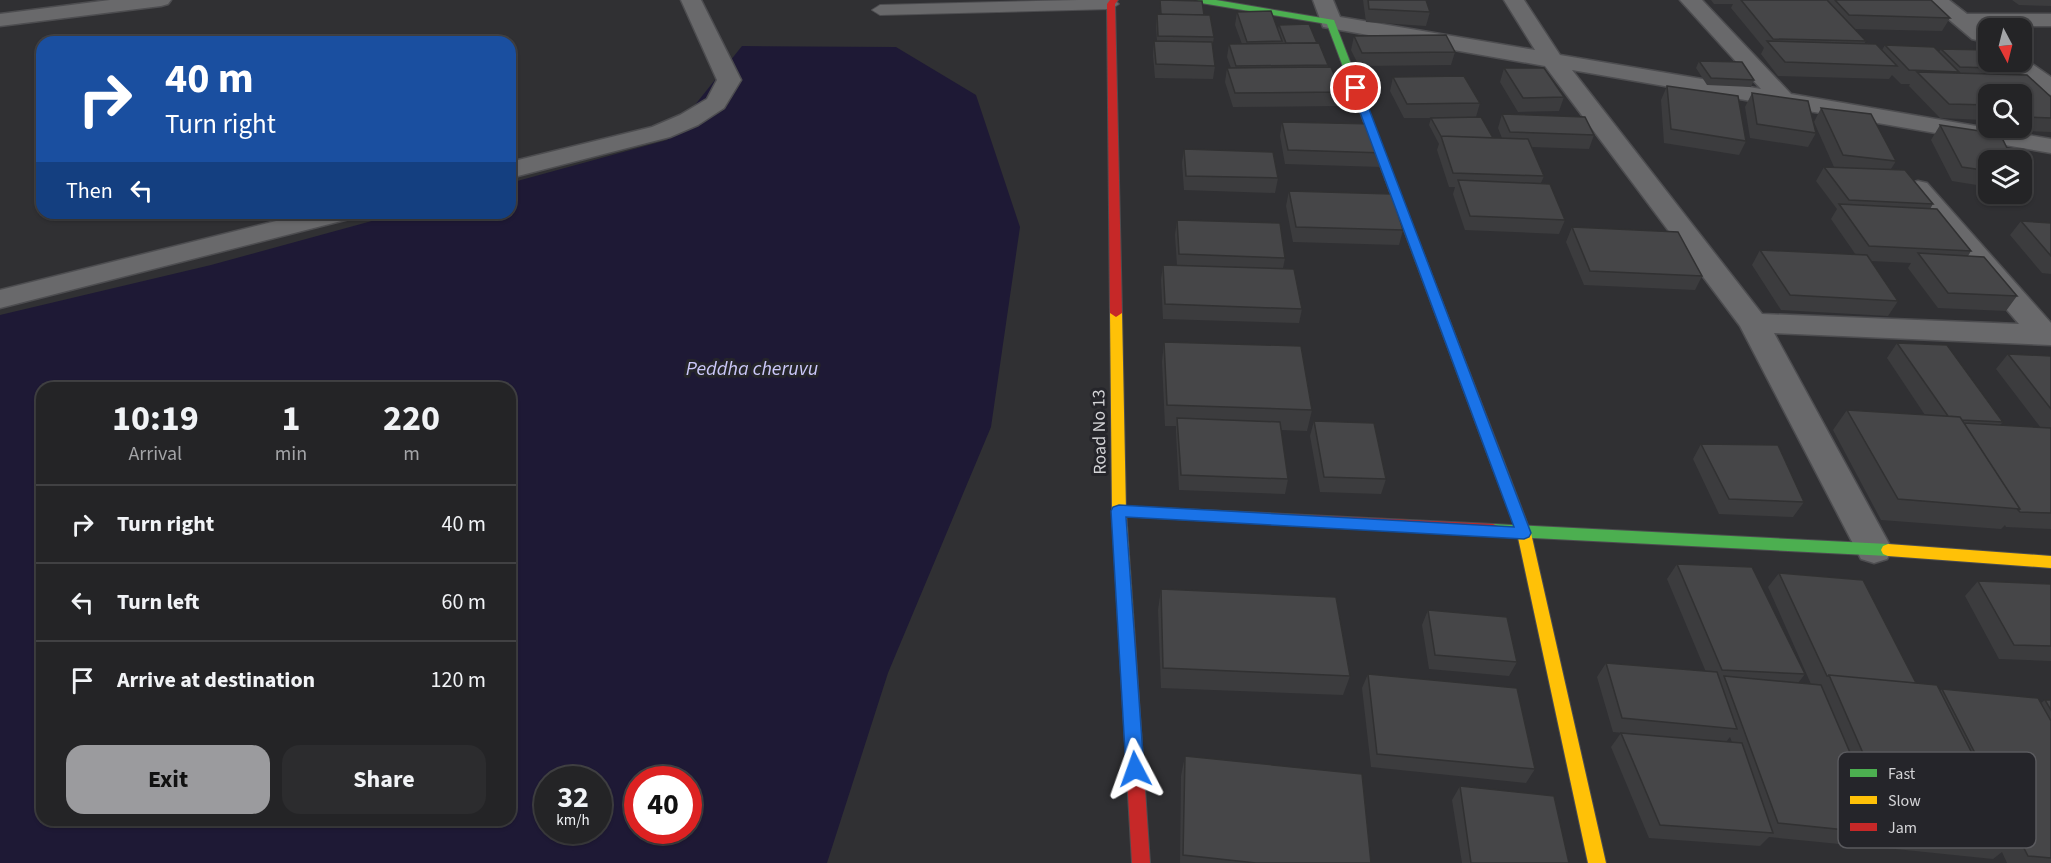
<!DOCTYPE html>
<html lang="en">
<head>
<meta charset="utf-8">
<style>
	:root { --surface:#242426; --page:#2c2c2e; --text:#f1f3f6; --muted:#a3a4a7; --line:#414143; --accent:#9b9b9e }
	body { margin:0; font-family:"Source Sans 3",sans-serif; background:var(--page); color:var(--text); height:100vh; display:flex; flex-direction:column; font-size:22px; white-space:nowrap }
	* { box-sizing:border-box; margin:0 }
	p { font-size:20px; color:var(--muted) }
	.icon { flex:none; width:33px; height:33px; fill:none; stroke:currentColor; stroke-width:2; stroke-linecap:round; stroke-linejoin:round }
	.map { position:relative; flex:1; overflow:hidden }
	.sheet { position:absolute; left:36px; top:382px; width:480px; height:444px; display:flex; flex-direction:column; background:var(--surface); border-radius:18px; box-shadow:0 2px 4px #0004,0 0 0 2px var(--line) }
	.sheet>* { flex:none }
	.hud { position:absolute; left:36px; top:36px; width:480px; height:183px; border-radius:18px; box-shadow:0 2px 4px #0004,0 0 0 2px var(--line); background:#1a4fa0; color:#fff; overflow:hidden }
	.needle { width:39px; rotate:173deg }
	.controls { position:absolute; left:1978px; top:18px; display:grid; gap:12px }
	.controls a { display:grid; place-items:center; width:54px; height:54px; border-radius:12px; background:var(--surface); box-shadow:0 2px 4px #0004,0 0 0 2px var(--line); font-size:30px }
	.speed { position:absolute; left:534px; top:766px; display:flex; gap:12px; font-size:30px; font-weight:700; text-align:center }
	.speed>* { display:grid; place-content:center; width:78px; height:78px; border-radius:50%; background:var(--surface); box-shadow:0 2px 4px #0004,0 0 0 2px var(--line); line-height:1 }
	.speed small { font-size:15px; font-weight:400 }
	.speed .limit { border:9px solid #d22; background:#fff; color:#111 }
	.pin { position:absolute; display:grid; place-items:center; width:51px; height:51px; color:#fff; margin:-26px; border:3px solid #fff; border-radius:50%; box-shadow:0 2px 6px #0007 }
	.me { position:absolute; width:66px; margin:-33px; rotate:356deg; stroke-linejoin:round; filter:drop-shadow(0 0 4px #0008) }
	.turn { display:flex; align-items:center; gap:21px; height:126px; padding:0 30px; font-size:27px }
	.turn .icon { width:78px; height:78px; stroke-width:2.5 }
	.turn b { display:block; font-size:42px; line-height:51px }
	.then { display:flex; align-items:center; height:57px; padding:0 30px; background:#0003; gap:12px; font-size:22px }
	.eta { display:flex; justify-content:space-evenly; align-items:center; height:102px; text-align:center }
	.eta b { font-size:36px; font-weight:700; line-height:42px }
	.button { display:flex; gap:12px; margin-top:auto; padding:12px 30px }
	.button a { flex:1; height:69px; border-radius:18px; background:var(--accent); color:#111; font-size:24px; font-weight:700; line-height:69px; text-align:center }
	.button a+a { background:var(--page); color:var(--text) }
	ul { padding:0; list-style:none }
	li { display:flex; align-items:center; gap:18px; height:78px; padding:0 30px; border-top:2px solid var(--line) }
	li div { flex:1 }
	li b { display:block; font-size:22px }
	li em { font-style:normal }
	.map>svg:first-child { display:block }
</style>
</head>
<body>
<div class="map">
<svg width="2051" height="863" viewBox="0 0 2051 863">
	<rect width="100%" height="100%" fill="#303033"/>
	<path fill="#1e1935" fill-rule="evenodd" d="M742 46 896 47 976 95 1020 227 991 427 888 673 827 863H0V315L211 265 401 213H510V183L667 140ZM42 388H510V820H42ZM548 780H598V831H548ZM638 780H688V831H638Z"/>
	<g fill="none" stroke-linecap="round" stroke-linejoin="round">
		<defs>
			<path id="lane" d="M1078 0H1114L1119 4 1111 9 880 15 872 10 880 5Z"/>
			<path id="street" d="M110 0H171L168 4 161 6 0 26V14Z
				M681 0H701L741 80 724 108 698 125 670 137 510 178V162L652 127 680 115 707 99 717 80Z
				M1313 0H1333L1340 17 1535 50 1504 0H1524L1560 55 1761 89 1680 0H1702L1791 94 2051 139V153L1572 70 1762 314 2019 324 1909 195 1905 189 1909 183 1918 181 1927 183 2051 323V345L1774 333 1892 549 1887 559 1874 563 1861 559 1740 326 1545 66 1323 27Z
				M1926 0H1949L1967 14H2051V26H1984L1989 31V37L1980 41 1972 39Z
				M2022 57 2051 77V95L2043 93 2005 62H2022Z
				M308 213H353L349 219 0 308V290Z"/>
			<path id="fast" d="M1197 0H1216L1334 20 1395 179 1394 181H1386L1385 179 1327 24 1201 3Z
				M1493 524 1888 544 1893 546 1895 550 1893 554 1888 556 1493 536 1488 534 1486 530 1488 526Z"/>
			<path id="slow" d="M1116 309 1122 313 1126 511 1135 641 1133 646 1127 648 1121 646 1119 641 1112 511 1110 313Z
				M1493 446 1500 451 1531 533 1606 863H1588L1517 533 1486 451Z
				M1888 544 2051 556V568L1888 556 1883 554 1881 550 1883 546Z"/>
			<path id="jam" d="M1110 0H1118L1115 4 1122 313 1116 317 1110 313 1107 4Z
				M1390 176 1395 179 1500 451 1498 454 1493 456 1486 451 1385 179Z
				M1119 506 1493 524 1498 526 1500 530 1498 534 1493 536 1119 516 1114 515 1112 511 1114 507Z
				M1127 634 1133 636 1135 641 1150 863H1132L1119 641 1121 636Z"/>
		</defs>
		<use href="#lane" stroke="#4d4d50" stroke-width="2"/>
		<use href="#street" stroke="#4d4d50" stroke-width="3"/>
		<use href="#fast" stroke="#4d4d50" stroke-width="2"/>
		<use href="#slow" stroke="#4d4d50" stroke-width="2"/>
		<use href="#jam" stroke="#4d4d50" stroke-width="2"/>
		<use href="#lane" fill="#69696b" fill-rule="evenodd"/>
		<use href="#street" fill="#69696b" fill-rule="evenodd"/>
		<use href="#fast" fill="#4caf50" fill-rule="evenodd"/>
		<use href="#slow" fill="#ffc107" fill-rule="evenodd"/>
		<use href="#jam" fill="#c62828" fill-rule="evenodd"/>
	</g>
	<path fill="#3c3c3e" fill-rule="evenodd" d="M1160 0 1204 15 1214 37 1212 48 1215 66 1213 79 1155 78 1153 55 1154 41H1157L1156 27 1157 14H1160Z
		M1363 0H1426L1430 12 1426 26 1366 22Z
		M1711 0H1931L1950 18 1942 31 1853 29 1866 41 1864 44 1882 50 1885 45 1939 52 1941 49 2023 69 2019 75 2051 97V132L1995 130 1992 128H2022V94H1989V124L1984 120 1940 118 1909 86 1910 84H1901L1892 75 1889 79 1778 76 1761 54 1764 48 1731 8 1733 4H1714Z
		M2012 0H2051V6L2019 5Z
		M1237 12 1278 30 1279 25 1328 65V67L1341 92 1338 106 1233 107 1225 82 1227 68H1231L1227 57 1229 44H1242L1235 25Z
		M1354 36 1455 52 1451 65 1359 66 1351 50Z
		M1699 61 1754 80 1751 87 1707 85 1696 68Z
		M1504 68 1564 97 1559 111 1518 112 1500 82Z
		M1393 77 1480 103 1476 117 1493 138H1502L1498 128 1502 114 1594 135 1589 149 1532 147 1544 176 1541 183 1565 220 1559 234 1465 230 1453 194 1455 187H1449L1437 150 1439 144 1429 125 1431 118H1404L1390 91Z
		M1667 86 1746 141 1739 155 1664 143 1661 100Z
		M1752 93 1816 133 1808 147 1750 138 1745 107Z
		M1821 108 1896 161 1891 169 1933 204 1930 209 1971 251 1968 256 2017 296 2006 311 1938 308 1908 268 1911 263 1871 261 1898 301 1888 316 1781 310 1752 265 1760 250 1856 255 1831 219 1837 209 1816 181 1824 167H1834L1814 122Z
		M1282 122 1385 153 1381 167 1285 164 1280 136Z
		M1940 125 1989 160V187L1952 181 1931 140Z
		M1184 149 1278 178 1275 193 1184 190 1182 163Z
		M1289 191 1403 230 1399 245 1293 242 1286 206Z
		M1177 220 1285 258 1283 268 1302 309 1299 323 1163 319 1161 280 1163 265H1177L1175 235Z
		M2021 221 2051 223V274L2042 273 2010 235Z
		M1572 227 1702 276 1695 290 1584 285 1566 242Z
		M1164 342 1312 410 1307 431 1281 430 1288 479 1285 494 1179 490 1176 433V426H1165L1162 362Z
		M1897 343 2003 422 2000 425 2041 428 1996 369 2008 354 2051 356V529L2006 527 2005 525 2001 529 1881 520 1833 430 1847 410 1925 415 1887 358Z
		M1314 421 1386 479 1381 494 1320 492 1310 436Z
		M1701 444 1804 502 1793 517 1719 514 1693 459Z
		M1677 564 1805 674 1798 683 1811 684 1768 587 1779 573 1916 683 1940 691 1942 689 2041 703 2045 700H2051V863H2007L2002 852 1993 859 1876 847 1874 844 1870 847 1769 837 1760 846 1649 838 1611 747 1621 733 1655 736 1613 732 1597 677 1606 663 1706 672 1667 579ZM1730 737 1732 742H1726Z
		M1978 581 2051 584V661L1999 659 1965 596Z
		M1161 589 1350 676 1343 695 1161 688 1158 610Z
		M1428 610 1517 662 1509 676 1429 669 1422 625Z
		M1368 674 1535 769 1526 783 1371 767 1362 688Z
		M1185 756 1371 863H1180L1181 776Z
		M1460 786 1569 863H1462L1452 800Z"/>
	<path fill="#464648" stroke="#313132" stroke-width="1.5" d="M1160 0 1202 1 1204 15 1161 14Z
		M1368 0H1426L1430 12 1369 9Z
		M1741 0H1827L1866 41 1773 39Z
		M1835 0H1931L1950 18 1849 15Z
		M1271 11 1282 41 1247 42 1237 12Z
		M1157 14 1210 15 1214 37 1158 36Z
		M1309 24 1317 43H1286L1279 25Z
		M1446 35 1455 52 1362 53 1354 36Z
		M1154 41 1212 42 1215 66 1156 64Z
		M1767 41 1876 44 1897 66 1785 62Z
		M1319 43 1328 65 1236 66 1229 44Z
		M1885 45 1934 47 1959 72 1909 70Z
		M1941 49 1989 50V62H2014L2023 69 1960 67Z
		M1699 61 1742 62 1754 80 1711 78Z
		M1331 67 1341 92 1235 93 1227 68Z
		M1504 68H1544L1564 97 1523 98Z
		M1917 72 2027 75 2051 97V118L2022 117V94H1989V105L1949 104Z
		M1464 76 1480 103 1407 104 1393 77Z
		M1667 86 1738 96 1746 141 1671 129Z
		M1752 93 1808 101 1816 133 1757 124Z
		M1821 108 1871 114 1896 161 1843 155Z
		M1502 114 1585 117 1594 135 1510 132Z
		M1481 117 1493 138 1441 136 1442 138 1431 118Z
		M1282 122 1376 124 1385 153 1288 150Z
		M1940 125 2000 134 2013 160H1989V171L1962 167Z
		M1441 136 1528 139 1544 176 1453 173Z
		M1184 149 1273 152 1278 178 1186 176Z
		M1824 167 1905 170 1933 204 1849 200Z
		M1458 180 1550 184 1565 220 1470 216Z
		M1289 191 1392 194 1403 230 1296 227Z
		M1839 204 1937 209 1971 251 1869 246Z
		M1177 220 1280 223 1285 258 1179 254Z
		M2021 221 2051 223V256Z
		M1572 227 1678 232 1702 276 1590 271Z
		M1760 250 1867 255 1898 301 1790 295Z
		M1918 253 1984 257 2017 296 1948 293Z
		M1163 265 1294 269 1302 309 1165 304Z
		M1164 342 1301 346 1312 410 1167 405Z
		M1897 343 1947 345 2003 422 1962 420 1960 417 1948 416Z
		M2008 354 2051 356V409Z
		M1847 410 1960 417 2020 509 1898 499Z
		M1177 418 1280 422 1288 479 1181 475Z
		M1314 421 1374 423 1386 479 1324 477Z
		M1964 423 2051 428V513L2020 512 2018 510 2020 509Z
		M1701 444 1778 445 1804 502 1729 499Z
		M1677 564 1752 567 1805 674 1722 670Z
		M1779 573 1863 580 1916 683 1829 675V676H1827Z
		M1978 581 2051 584V646L2014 645Z
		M1161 589 1336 597 1350 676 1163 668Z
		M1428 610 1507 617 1517 662 1435 655Z
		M1606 663 1717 672 1737 729 1622 718Z
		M1368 674 1517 688 1535 769 1377 754Z
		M1829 675 1937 685 2017 841 1896 829Z
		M1724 676 1821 685 1885 834 1778 823Z
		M1942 689 2038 698 2051 721V858L2028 856Z
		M2045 700H2051V710Z
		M1621 733 1742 743 1773 833 1660 825Z
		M1185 756 1362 774 1371 863H1256L1183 855Z
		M1460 786 1554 796 1569 863H1471Z"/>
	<path fill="#1a73e8" stroke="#114b97" stroke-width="1.5" d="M1353 86 1361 88 1531 533 1529 537 1524 539 1126 517 1144 769 1141 775 1135 777 1129 775 1126 769 1111 511 1113 507 1119 505 1514 527 1351 88Z"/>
	<g text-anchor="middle" stroke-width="6" stroke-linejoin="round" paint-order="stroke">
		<g font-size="18" fill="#d4d4d7" stroke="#25252a">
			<text transform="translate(1099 432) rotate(-91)" y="6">Road No 13</text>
		</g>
		<g font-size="20" font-style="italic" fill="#ccc9fa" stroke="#25252a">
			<text x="752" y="375">Peddha cheruvu</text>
		</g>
	</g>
	<rect x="1838" y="752" width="198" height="96" rx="9" fill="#25252a" stroke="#5a5a5e" stroke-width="1.5"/>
	<rect x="1850" y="769" width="27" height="8" fill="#4caf50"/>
	<rect x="1850" y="796" width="27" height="8" fill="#ffc107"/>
	<rect x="1850" y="823" width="27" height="8" fill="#c62828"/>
	<g font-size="16" fill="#d4d4d7">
		<text x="1888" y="779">Fast</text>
		<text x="1888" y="806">Slow</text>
		<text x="1888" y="833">Jam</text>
	</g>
</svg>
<div class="controls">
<a><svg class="needle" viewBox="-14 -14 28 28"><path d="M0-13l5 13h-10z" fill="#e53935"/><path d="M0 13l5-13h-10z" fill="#a3a4a7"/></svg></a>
<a><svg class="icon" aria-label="search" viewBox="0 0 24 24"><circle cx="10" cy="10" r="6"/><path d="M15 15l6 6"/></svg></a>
<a><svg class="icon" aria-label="layers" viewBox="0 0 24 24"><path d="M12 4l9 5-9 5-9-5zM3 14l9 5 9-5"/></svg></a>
</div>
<div class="speed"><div>32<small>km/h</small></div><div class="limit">40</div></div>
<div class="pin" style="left:1356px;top:88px;background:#d93025"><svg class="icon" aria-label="arrive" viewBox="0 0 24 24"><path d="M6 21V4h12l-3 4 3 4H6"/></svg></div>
<svg class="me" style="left:1135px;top:769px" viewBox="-20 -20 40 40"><path d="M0-17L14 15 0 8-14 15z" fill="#1a73e8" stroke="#fff" stroke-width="4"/></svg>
<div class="hud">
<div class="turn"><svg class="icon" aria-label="right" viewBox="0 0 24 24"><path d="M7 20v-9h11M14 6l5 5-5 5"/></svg><div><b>40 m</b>Turn right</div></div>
<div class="then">Then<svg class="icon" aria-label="left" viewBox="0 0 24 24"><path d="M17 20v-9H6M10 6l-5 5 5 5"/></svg></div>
</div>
<section class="sheet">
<div class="eta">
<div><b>10:19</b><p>Arrival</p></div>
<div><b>1</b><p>min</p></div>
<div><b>220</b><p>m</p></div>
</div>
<ul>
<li><svg class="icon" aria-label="right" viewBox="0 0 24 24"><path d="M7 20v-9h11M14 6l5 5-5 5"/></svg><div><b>Turn right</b></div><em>40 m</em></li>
<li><svg class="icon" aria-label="left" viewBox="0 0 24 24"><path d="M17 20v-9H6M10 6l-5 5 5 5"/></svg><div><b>Turn left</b></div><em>60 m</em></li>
<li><svg class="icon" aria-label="arrive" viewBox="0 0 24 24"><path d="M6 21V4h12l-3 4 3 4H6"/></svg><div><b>Arrive at destination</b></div><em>120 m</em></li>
</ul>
<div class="button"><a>Exit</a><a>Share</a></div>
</section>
</div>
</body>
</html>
